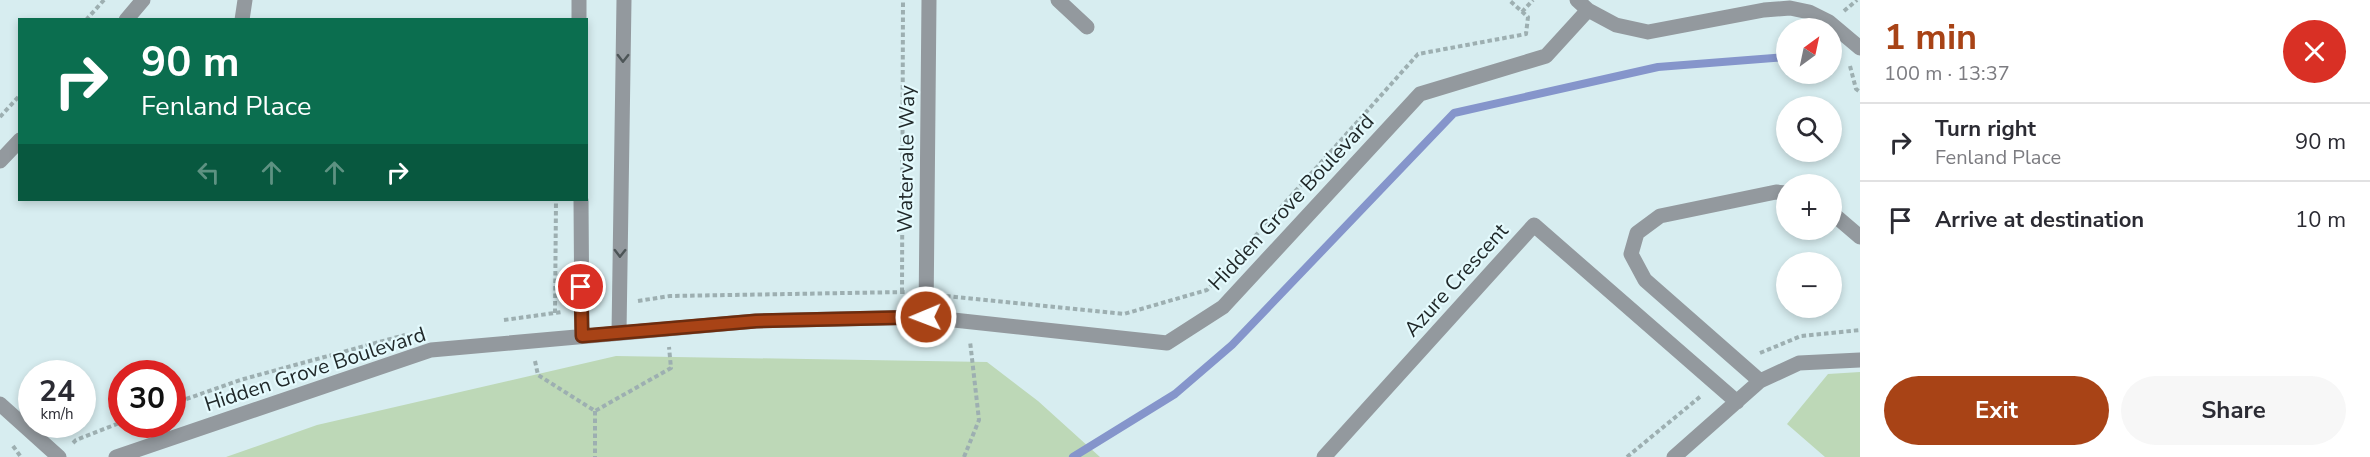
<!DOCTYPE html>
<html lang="en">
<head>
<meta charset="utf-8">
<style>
	:root { --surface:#fff; --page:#f7f7f7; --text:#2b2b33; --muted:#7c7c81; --line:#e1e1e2; --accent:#a84316 }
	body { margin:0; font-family:"Nunito Sans",sans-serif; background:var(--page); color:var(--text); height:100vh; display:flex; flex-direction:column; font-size:22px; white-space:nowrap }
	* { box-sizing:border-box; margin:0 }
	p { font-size:20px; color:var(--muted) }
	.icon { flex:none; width:33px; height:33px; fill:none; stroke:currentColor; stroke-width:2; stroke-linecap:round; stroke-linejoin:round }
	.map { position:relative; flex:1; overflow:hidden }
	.details { display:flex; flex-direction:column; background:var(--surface); width:510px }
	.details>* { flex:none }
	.top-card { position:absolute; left:18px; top:18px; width:570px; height:183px; border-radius:0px; box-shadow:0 3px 9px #0003; background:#0b6e4f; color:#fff; overflow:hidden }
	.needle { width:39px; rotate:33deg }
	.fabs { position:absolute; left:1776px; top:18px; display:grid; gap:12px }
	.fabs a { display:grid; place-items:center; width:66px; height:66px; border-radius:50%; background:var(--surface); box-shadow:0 3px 9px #0003; font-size:30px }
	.speed { position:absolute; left:18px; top:360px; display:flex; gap:12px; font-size:30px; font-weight:700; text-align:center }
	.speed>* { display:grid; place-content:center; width:78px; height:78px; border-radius:50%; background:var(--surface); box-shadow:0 3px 9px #0003; line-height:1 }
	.speed small { font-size:15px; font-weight:400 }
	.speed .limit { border:9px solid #d22; background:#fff; color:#111 }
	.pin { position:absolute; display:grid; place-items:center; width:51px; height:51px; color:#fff; margin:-26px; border:3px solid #fff; border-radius:50%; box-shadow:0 2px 6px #0007 }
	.me { position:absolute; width:66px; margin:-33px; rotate:269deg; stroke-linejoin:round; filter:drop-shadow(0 0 4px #0008) }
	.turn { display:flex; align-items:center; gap:21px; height:126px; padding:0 24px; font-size:27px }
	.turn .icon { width:78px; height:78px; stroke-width:2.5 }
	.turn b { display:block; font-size:42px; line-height:51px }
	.lanes { display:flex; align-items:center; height:57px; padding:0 24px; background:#0003; justify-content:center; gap:30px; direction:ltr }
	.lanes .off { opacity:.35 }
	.round { display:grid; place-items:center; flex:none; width:63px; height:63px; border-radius:32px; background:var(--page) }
	.head { display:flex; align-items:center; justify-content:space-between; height:102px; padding:0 24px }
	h1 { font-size:36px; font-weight:700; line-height:45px; color:var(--accent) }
	.cta { display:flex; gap:12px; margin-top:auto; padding:12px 24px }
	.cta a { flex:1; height:69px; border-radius:36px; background:var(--accent); color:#fff; font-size:24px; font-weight:700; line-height:69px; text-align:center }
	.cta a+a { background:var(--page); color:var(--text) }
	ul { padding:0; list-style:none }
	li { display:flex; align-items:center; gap:18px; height:78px; padding:0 24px; border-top:2px solid var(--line) }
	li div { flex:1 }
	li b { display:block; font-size:22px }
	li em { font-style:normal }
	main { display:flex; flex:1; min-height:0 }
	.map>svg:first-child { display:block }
</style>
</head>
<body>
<main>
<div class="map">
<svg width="1860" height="457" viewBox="0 0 1860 457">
	<rect width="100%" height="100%" fill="#d7edf0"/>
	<path fill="#bdd8b7" d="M616 356 987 362 1038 401 1100 457H226L317 425Z
		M1860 372V457H1825L1787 424 1828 374Z"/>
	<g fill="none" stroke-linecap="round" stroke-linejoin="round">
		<path stroke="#8595cb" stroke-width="8" d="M1073 457 1175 394 1232 345 1454 113 1658 67 1786 57"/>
		<path stroke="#9dafb1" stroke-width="4" stroke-dasharray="4.5 3" stroke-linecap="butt" d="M1844 11 1857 0
			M1522 12 1533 0
			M86 20 104 0
			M1850 66 1856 89 1860 92
			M0 117 20 95
			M902 292 903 0
			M946 296 1124 314 1207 290 1418 54 1526 34 1528 17 1509 0
			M638 301 670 296 906 292
			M555 313 556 200
			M504 320 562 312
			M1760 353 1801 336 1860 330
			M535 361 538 375 595 411 671 368 669 347
			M172 404 240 380 405 335
			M595 411V457
			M73 443 76 440 122 422
			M13 446 21 457
			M964 457 979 420 970 341
			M1627 457 1701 396"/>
		<path stroke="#93999e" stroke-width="15" d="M579 0V20
			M1058 0 1087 27
			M1577 0 1588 10 1616 25 1648 32 1764 10 1790 8 1809 12 1829 22 1860 48
			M126 20 143 0
			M242 20 245 0
			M0 161 20 140
			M581 200 582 336
			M1832 213 1860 237
			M926 317 929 0
			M619 333 624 0
			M1760 381 1645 280 1631 254 1637 233 1660 216 1776 192 1786 193
			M0 404 59 457
			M116 457 431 350 756 321 926 317 1167 343 1223 307 1420 94 1546 56 1588 10
			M1324 457 1534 225 1737 402
			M1674 457 1760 381 1799 363 1860 360"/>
	</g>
	<defs><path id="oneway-chevron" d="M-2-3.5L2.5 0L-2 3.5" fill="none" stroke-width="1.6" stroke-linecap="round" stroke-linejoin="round" transform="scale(1.5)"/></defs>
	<g stroke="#4d5557">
		<use href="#oneway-chevron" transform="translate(623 58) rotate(91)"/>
		<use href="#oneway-chevron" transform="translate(620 253) rotate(91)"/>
	</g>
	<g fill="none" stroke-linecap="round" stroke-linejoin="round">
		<defs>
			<path id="route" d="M581 287 582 336 756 321 926 317"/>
		</defs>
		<use href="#route" stroke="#6d2c0e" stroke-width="15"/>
		<use href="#route" stroke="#a84316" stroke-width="10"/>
	</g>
	<g text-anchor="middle" stroke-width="4.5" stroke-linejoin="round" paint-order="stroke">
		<g font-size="21" fill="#1f2728" stroke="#e4fafd">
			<text transform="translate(906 159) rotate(-89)" y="7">Watervale Way</text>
			<text transform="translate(1291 202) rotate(-47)" y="7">Hidden Grove Boulevard</text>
			<text transform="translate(1456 280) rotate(-48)" y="7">Azure Crescent</text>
			<text transform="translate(315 369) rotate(-18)" y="7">Hidden Grove Boulevard</text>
		</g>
	</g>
</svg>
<div class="fabs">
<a><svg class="needle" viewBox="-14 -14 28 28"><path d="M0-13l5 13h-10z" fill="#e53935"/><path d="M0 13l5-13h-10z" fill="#7c7c81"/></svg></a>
<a><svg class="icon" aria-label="search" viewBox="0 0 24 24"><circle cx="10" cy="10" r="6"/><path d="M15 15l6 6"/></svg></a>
<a>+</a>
<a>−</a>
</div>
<div class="speed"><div>24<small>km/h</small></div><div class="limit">30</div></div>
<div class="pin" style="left:581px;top:287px;background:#d93025"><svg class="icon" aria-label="arrive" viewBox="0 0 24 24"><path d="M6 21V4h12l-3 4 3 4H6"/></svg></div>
<svg class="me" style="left:926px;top:317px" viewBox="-20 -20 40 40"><circle r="17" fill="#a84316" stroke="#fff" stroke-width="3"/><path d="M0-11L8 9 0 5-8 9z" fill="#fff"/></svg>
<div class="top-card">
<div class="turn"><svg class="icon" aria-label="right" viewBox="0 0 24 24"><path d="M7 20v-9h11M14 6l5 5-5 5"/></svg><div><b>90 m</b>Fenland Place</div></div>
<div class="lanes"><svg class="icon off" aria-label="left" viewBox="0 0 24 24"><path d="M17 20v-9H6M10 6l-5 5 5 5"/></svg><svg class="icon off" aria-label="ahead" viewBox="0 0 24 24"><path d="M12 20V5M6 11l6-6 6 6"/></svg><svg class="icon off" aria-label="ahead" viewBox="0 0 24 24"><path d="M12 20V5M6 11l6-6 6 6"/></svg><svg class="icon" aria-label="right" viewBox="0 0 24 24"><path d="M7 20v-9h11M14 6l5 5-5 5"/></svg></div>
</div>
</div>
<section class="details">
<div class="head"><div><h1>1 min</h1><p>100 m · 13:37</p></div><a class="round" style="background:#d93025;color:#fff"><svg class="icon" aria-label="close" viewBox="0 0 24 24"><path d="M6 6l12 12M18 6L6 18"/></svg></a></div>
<ul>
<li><svg class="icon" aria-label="right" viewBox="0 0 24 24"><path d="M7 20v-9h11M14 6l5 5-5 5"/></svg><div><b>Turn right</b><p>Fenland Place</p></div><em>90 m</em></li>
<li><svg class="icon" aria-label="arrive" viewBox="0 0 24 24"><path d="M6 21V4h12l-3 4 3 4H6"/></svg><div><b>Arrive at destination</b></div><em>10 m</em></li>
</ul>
<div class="cta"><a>Exit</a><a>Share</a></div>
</section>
</main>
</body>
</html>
